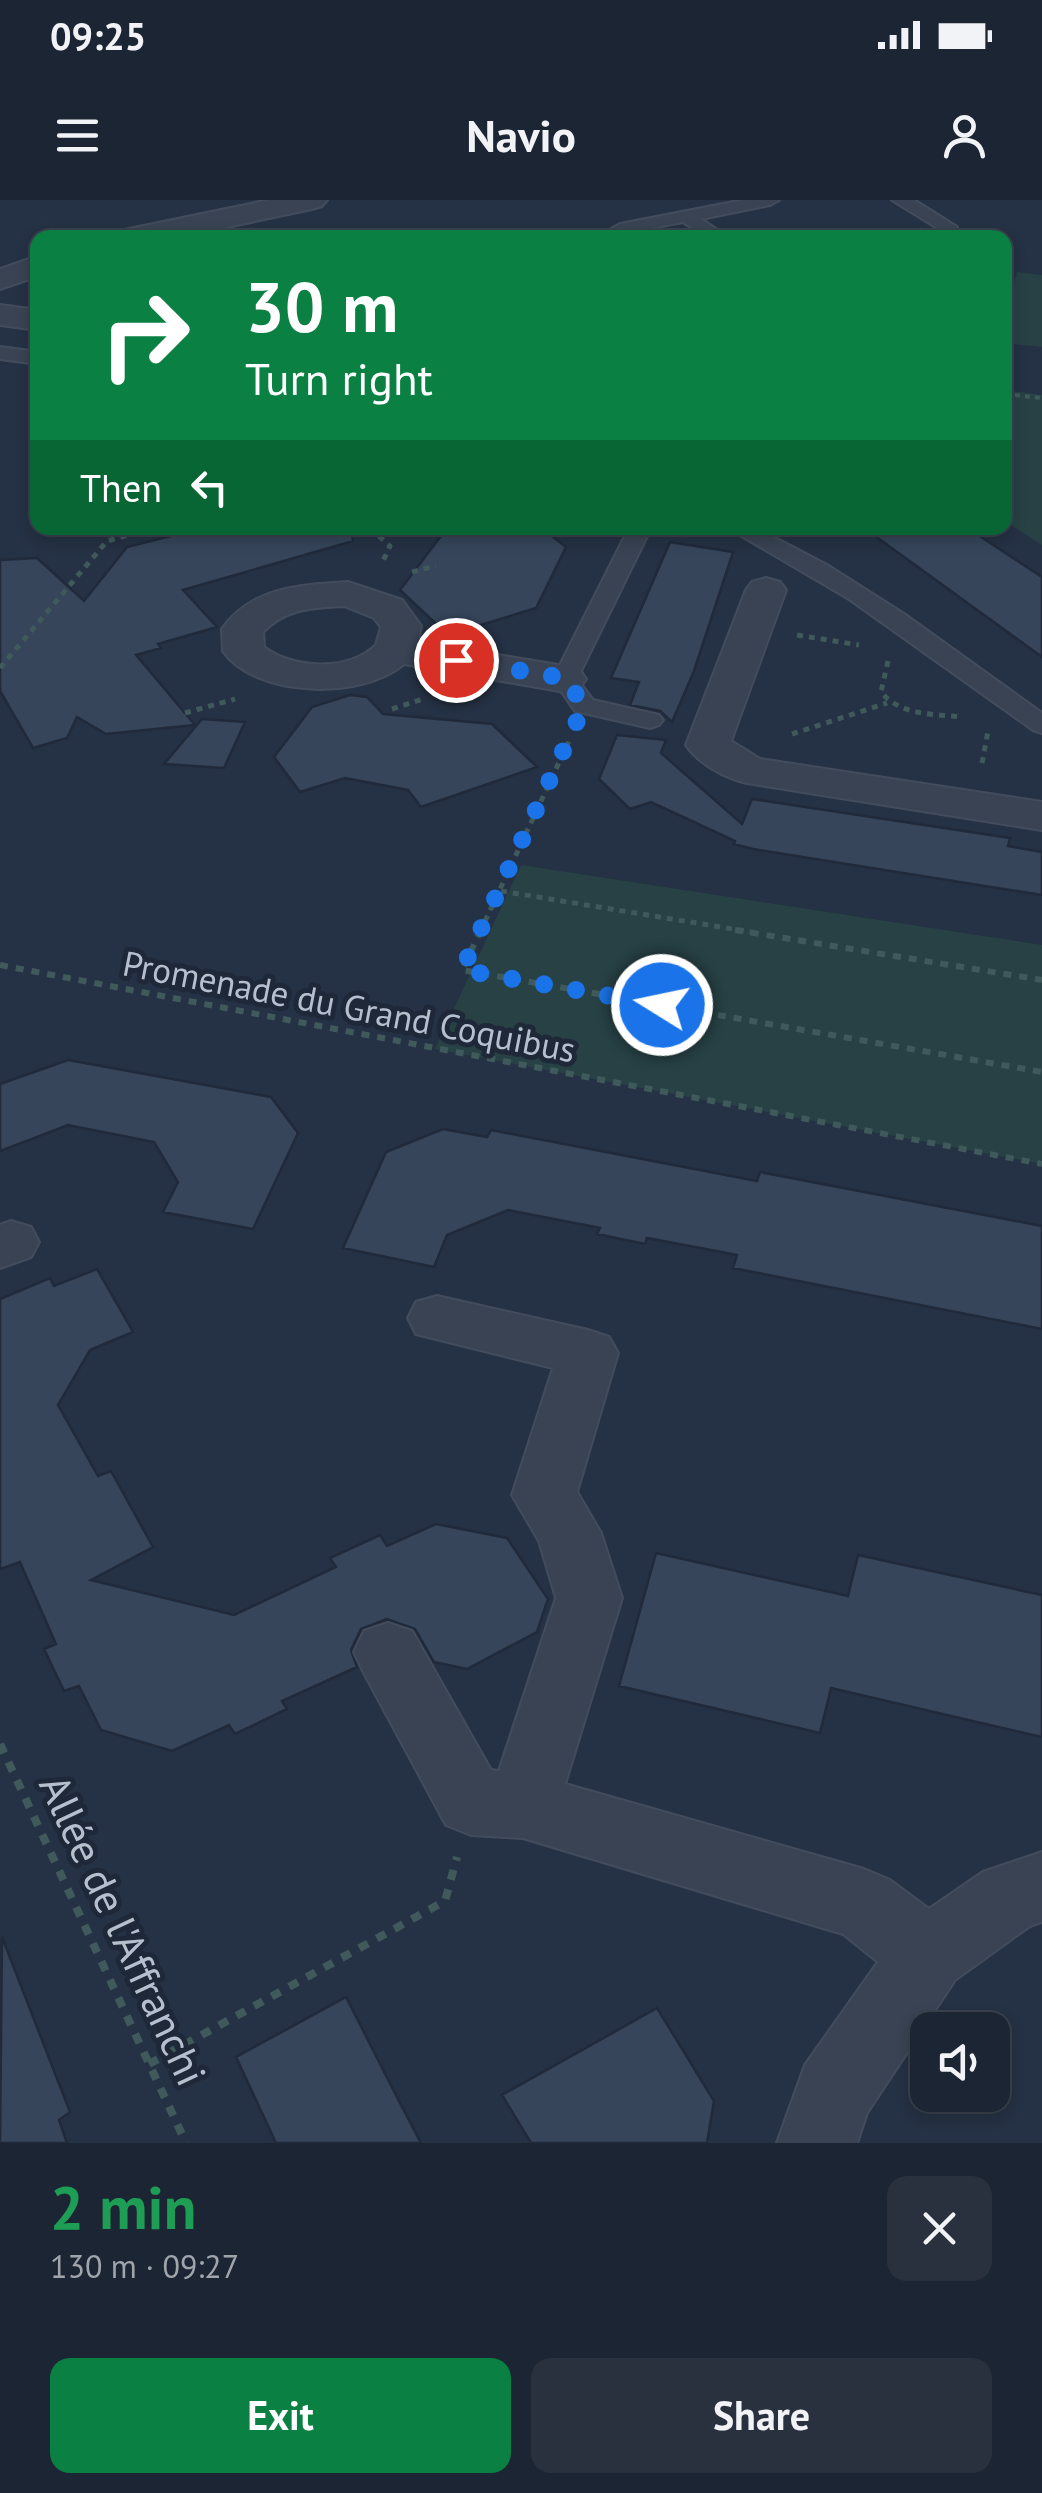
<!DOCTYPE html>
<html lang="en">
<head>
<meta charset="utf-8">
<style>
	:root { --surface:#1c2533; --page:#29313f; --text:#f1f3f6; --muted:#a0a5ac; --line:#3a424e; --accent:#0b8043 }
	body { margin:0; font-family:"PT Sans",sans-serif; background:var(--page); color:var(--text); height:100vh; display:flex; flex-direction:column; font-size:38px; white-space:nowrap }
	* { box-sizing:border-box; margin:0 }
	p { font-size:32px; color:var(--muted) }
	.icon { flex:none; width:55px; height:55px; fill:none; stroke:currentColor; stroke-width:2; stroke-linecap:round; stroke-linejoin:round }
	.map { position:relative; height:1943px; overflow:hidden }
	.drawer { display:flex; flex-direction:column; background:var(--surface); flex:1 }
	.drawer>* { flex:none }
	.banner { position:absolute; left:30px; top:30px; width:982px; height:305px; border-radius:20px; box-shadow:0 5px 15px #0003,0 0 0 2px var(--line); background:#0b8043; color:#fff; overflow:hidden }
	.controls { position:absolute; left:910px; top:1812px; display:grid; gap:20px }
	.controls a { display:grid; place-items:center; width:100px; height:100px; border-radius:20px; background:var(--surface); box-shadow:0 5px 15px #0003,0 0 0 2px var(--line); font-size:50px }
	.pin { position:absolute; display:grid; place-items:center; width:85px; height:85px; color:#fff; margin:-42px; border:5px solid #fff; border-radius:50%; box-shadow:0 2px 10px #0007 }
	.me { position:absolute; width:110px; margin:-55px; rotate:280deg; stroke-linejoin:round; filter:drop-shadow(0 0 8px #0008) }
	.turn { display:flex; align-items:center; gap:35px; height:210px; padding:0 50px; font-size:45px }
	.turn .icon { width:130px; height:130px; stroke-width:2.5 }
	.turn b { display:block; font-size:70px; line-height:85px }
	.then { display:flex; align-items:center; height:95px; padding:0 50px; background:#0003; gap:20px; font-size:38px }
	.round { display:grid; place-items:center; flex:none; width:105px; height:105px; border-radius:20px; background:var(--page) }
	.head { display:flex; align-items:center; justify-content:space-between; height:170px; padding:0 50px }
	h1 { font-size:60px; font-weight:700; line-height:75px; color:#1e9e55 }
	.button { display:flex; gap:20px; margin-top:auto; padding:20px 50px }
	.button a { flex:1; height:115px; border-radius:20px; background:var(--accent); color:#fff; font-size:40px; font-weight:700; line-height:115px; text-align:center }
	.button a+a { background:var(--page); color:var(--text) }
	.status { display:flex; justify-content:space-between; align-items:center; height:70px; padding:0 50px; background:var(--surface); direction:ltr }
	.status svg { height:28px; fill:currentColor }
	header { display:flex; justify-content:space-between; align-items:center; height:130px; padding:0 50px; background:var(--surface); font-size:45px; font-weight:700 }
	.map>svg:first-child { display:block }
</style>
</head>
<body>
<div class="status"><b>09:25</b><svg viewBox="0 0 49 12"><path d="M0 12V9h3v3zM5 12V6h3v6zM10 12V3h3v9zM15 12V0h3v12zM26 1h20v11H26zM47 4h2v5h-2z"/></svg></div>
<header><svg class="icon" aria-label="menu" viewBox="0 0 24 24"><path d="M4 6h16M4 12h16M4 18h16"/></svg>Navio<svg class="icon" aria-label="person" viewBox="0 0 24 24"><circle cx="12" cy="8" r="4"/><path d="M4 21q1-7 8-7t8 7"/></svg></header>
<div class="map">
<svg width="1042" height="1943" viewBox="0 0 1042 1943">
	<rect width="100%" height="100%" fill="#253144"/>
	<path fill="#274145" d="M1017 72 1042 75V147L1005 143V115Z
		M1005 190 1042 195V345L1005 321Z
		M521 665 1042 745V964L435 849Z"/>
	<path fill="#36455a" stroke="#202a3b" stroke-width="2.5" d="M202 328H351L353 341 183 390 217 427 158 444 161 448 136 455 195 525 106 534 77 517 67 538 33 548 0 491V360L37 358 84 401 127 347Z
		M447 328H542L566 347 536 408 448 435 400 390Z
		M864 328 969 329 1042 377V457Z
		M670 342 733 352 694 471 672 522 660 511 630 505 639 482 611 478Z
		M350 495 367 497 383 514 492 524 537 567 421 607 408 590 345 578 300 592 274 557 312 507Z
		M202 519 245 522 224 568 164 564Z
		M617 535 666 540 661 553 742 624 752 599 1010 638 1008 646 1042 652V695L753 649 734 644 735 641 651 602 630 609 599 579Z
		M68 860 271 897 298 933 253 1029 163 1012 178 982 154 942 68 925 0 951V884Z
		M443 929 487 937 491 930 757 981 760 972 1042 1026V1129L733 1068 737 1055 647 1038 645 1044 597 1034 600 1028 508 1010 447 1035 434 1067 343 1048 386 952Z
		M97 1069 133 1132 90 1150 58 1205 98 1276 111 1271 153 1347 91 1380 234 1415 336 1367 330 1358 380 1335 387 1346 436 1324 507 1338 548 1399 537 1432 467 1469 434 1462 415 1429 387 1419 361 1429 351 1450 357 1467 282 1501 287 1509 235 1534 229 1525 172 1551 101 1530 79 1486 64 1491 44 1449 56 1444 20 1362 0 1369V1099L50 1078 54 1086Z
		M656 1353 848 1396 858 1355 1042 1395V1537L831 1488 820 1533 619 1486Z
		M2 1737 70 1912 59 1920 67 1943H0Z
		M346 1797 399 1901 421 1943H276L236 1857Z
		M657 1808 714 1901 707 1943H531L502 1895Z"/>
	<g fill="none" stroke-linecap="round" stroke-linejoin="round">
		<defs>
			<path id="lane" d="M743 0H779L770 5 701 19 729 38H707L683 22 635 31 641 38H620L611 29 620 24Z
				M892 0H914L957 27 948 32 942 31Z
				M0 147 38 152V164L0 159Z
				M629 328H651L577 479 593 500 659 515 663 520 659 525 650 528 575 511 553 479Z
				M728 328H756L827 365 904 414 1042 513V533L1033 530 849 399Z"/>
			<path id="street" d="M269 0H327L322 6 312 9 175 38H114L118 32 129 29Z
				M38 56V76L0 89V69Z
				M0 105 38 110V130L0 125Z
				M766 378 780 382 786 390 731 541 760 559 1042 602V630L747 583C725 578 699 564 686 545L746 390 752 382Z
				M348 382 402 400 421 426 418 442 565 466 580 470 586 479 580 488 565 492 404 464C362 500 256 498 223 451L222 429C251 387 301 385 348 382ZM344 406 374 418 381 427 376 445C348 472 293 469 264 447L263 432C287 408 312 408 344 406Z
				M11 1021 31 1027 39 1042 31 1057 0 1068V1025Z
				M437 1096 588 1130 609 1137 618 1153 577 1292 601 1333 622 1398 565 1584 864 1669 890 1680 929 1709 983 1672 1042 1652V1722L1030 1726 955 1780 867 1913 857 1943H777L805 1865 878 1762 843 1734 523 1638 471 1635 446 1625 364 1473 354 1452 364 1431 388 1423 412 1431 491 1570 499 1571 556 1398 539 1341 512 1295 553 1168 416 1134 408 1118 416 1102Z"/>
		</defs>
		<use href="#lane" stroke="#434c5c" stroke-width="4"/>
		<use href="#street" stroke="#434c5c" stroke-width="4"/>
		<path stroke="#405a5c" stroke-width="4" stroke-dasharray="5 5" stroke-linecap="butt" d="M1005 194 1042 198"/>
		<path stroke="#405a5c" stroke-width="5" stroke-dasharray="6 6" stroke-linecap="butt" d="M370 328 390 346 382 363
			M412 372 436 366
			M797 435 859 445
			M888 461 881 492C901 516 934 514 963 517
			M0 468 107 341 153 328
			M392 509 423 499
			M185 513 235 499
			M792 534 887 503
			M982 563 988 531
			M501 691 751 732
			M480 732 570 539"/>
		<path stroke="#405a5c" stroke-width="6" stroke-dasharray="8 8" stroke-linecap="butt" d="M481 730 462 770 1042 872
			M735 730 1042 780
			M0 765 1042 964"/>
		<path stroke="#405a5c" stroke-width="8" stroke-dasharray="10 10" stroke-linecap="butt" d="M0 1544 186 1943
			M149 1864 445 1701 457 1657"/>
		<use href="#lane" fill="#394353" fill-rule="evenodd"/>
		<use href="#street" fill="#394353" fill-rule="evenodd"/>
	</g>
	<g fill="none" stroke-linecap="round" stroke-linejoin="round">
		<path stroke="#1a73e8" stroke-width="18" stroke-dasharray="0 32.4" d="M456 460 565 478 584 506 462 770 662 805"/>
	</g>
	<g text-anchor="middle" stroke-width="10" stroke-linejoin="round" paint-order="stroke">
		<g font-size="35" fill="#b6bfcd" stroke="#1e2839">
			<text transform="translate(349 807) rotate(11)" y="12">Promenade du Grand Coquibus</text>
		</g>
		<g font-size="42" fill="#b6bfcd" stroke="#1e2839">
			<text transform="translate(123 1730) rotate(65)" y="15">Allée de l'Affranchi</text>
		</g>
	</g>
</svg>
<div class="controls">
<a><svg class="icon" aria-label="sound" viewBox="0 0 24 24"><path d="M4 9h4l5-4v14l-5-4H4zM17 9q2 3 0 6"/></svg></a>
</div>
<div class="pin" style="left:456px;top:460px;background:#d93025"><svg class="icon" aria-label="arrive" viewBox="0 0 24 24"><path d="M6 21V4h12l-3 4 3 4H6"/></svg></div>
<svg class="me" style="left:662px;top:805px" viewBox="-20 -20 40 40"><circle r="17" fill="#1a73e8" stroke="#fff" stroke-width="3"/><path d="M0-11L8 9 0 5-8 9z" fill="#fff"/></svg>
<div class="banner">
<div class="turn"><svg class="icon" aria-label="right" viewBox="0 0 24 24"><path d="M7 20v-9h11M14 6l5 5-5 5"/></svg><div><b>30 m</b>Turn right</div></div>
<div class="then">Then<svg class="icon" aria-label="left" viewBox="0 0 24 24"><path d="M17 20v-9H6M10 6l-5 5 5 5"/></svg></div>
</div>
</div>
<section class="drawer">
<div class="head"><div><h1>2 min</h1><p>130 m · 09:27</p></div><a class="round"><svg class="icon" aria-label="close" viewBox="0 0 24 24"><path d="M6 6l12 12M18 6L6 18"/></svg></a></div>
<div class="button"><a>Exit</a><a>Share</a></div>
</section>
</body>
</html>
